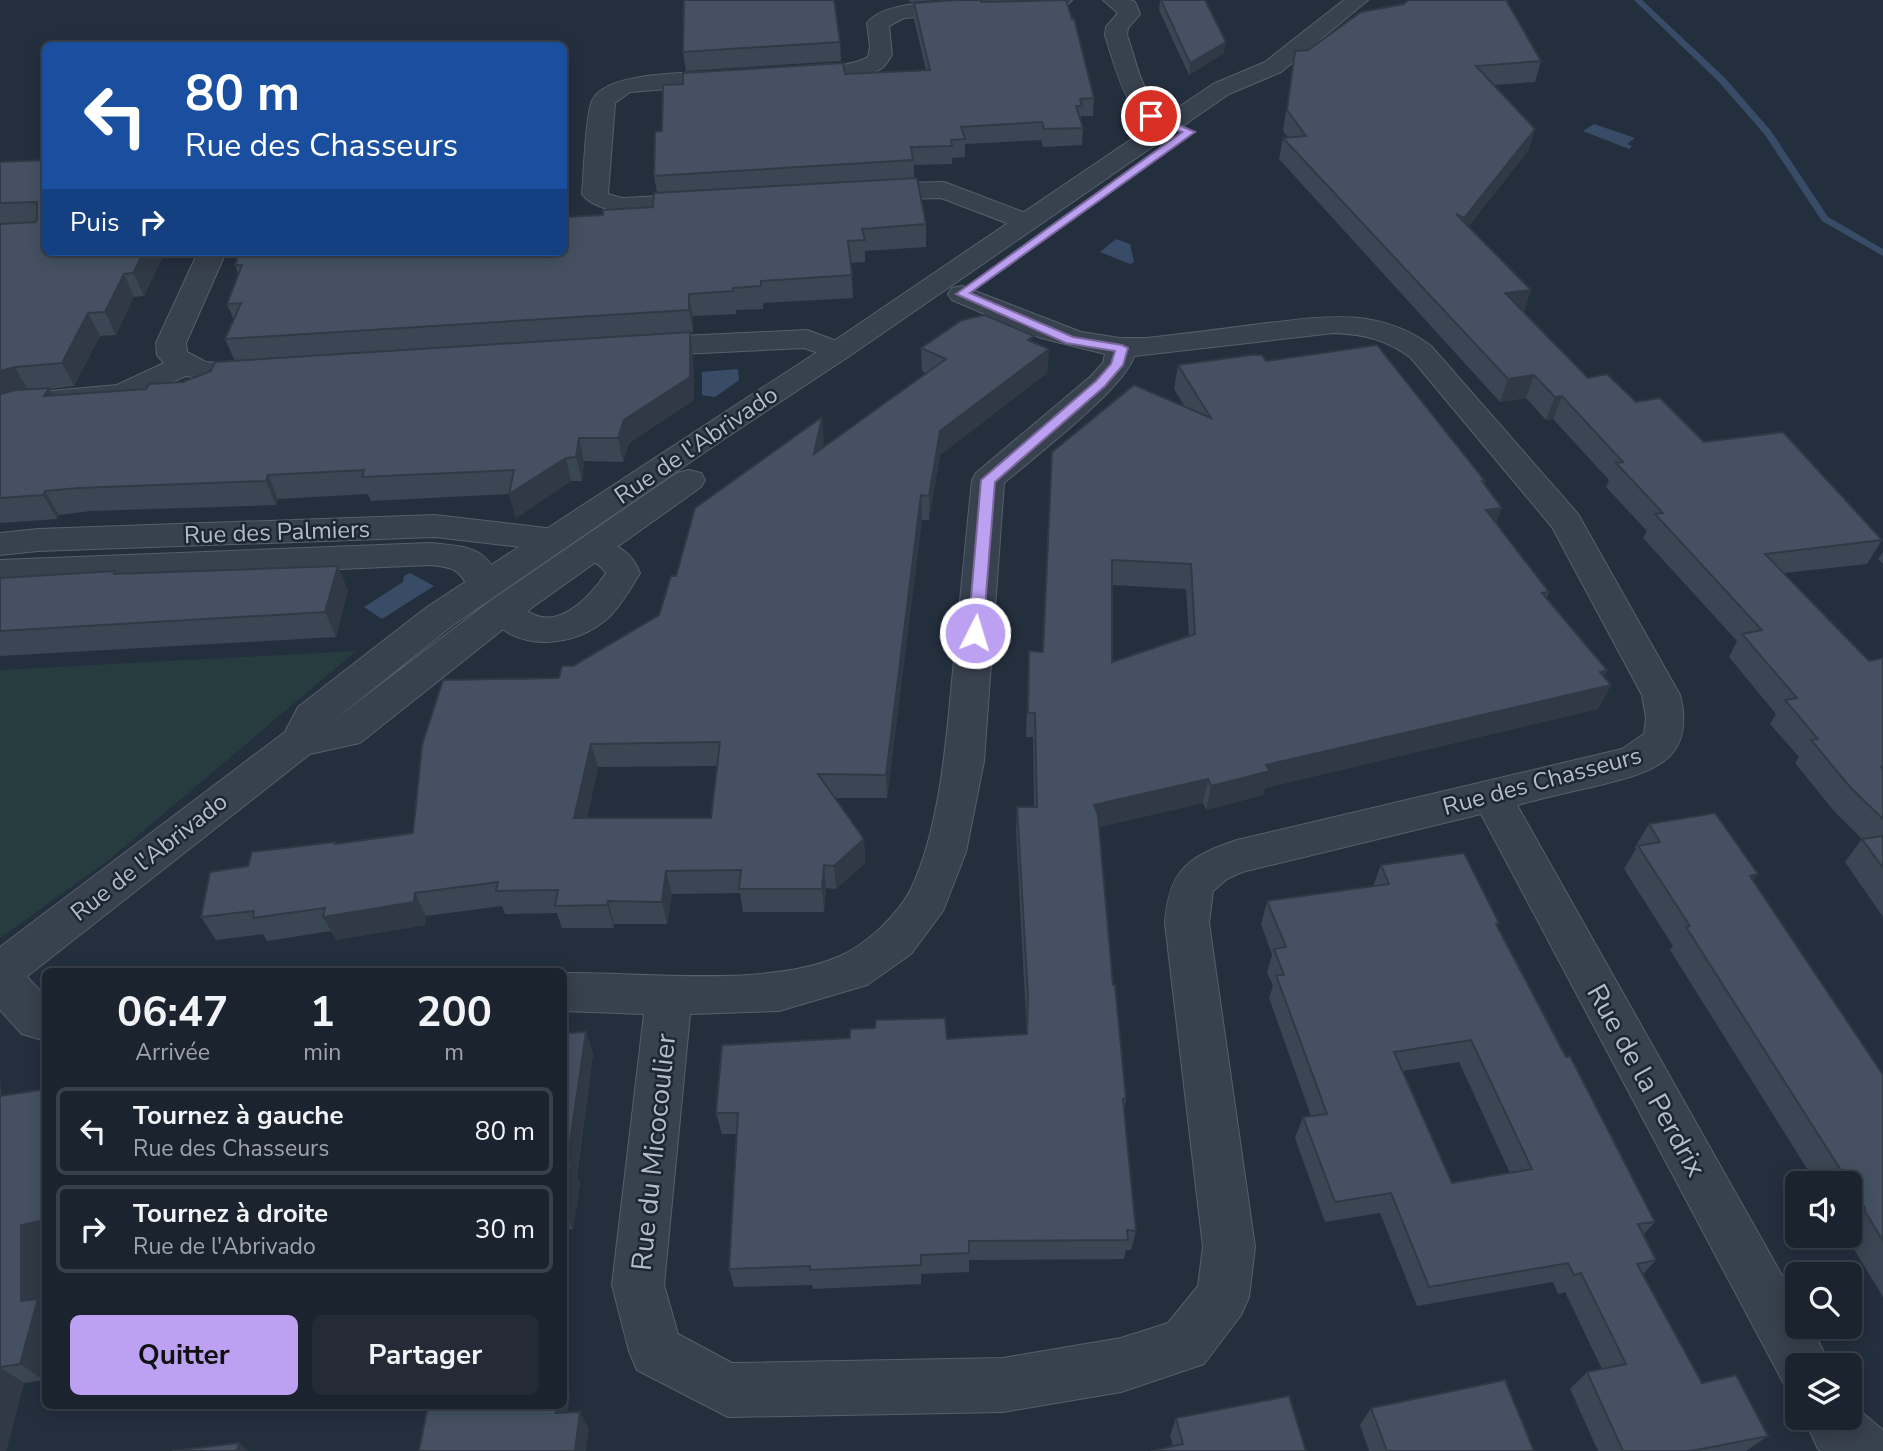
<!DOCTYPE html>
<html lang="fr">
<head>
<meta charset="utf-8">
<style>
	:root { --surface:#1b232e; --page:#242b36; --text:#f1f3f6; --muted:#a0a4aa; --line:#39404a; --accent:#bca0f2 }
	body { margin:0; font-family:"Nunito Sans",sans-serif; background:var(--page); color:var(--text); height:100vh; display:flex; flex-direction:column; font-size:26px; white-space:nowrap }
	* { box-sizing:border-box; margin:0 }
	p { font-size:23px; color:var(--muted) }
	.icon { flex:none; width:38px; height:38px; fill:none; stroke:currentColor; stroke-width:2; stroke-linecap:round; stroke-linejoin:round }
	.map { position:relative; flex:1; overflow:hidden }
	.drawer { position:absolute; left:42px; top:968px; width:525px; height:441px; display:flex; flex-direction:column; background:var(--surface); border-radius:10px; box-shadow:0 4px 18px #0003,0 0 0 2px var(--line) }
	.drawer>* { flex:none }
	.top-card { position:absolute; left:42px; top:42px; width:525px; height:214px; border-radius:10px; box-shadow:0 4px 18px #0003,0 0 0 2px var(--line); background:#1a4fa0; color:#fff; overflow:hidden }
	.buttons { position:absolute; left:1785px; top:1171px; display:grid; gap:14px }
	.buttons a { display:grid; place-items:center; width:77px; height:77px; border-radius:10px; background:var(--surface); box-shadow:0 4px 18px #0003,0 0 0 2px var(--line); font-size:35px }
	.pin { position:absolute; display:grid; place-items:center; width:60px; height:60px; color:#fff; margin:-30px; border:4px solid #fff; border-radius:50%; box-shadow:0 2px 7px #0007 }
	.me { position:absolute; width:77px; margin:-38px; rotate:5deg; stroke-linejoin:round; filter:drop-shadow(0 0 5px #0008) }
	.turn { display:flex; align-items:center; gap:24px; height:147px; padding:0 28px; font-size:32px }
	.turn .icon { width:91px; height:91px; stroke-width:2.5 }
	.turn b { display:block; font-size:49px; line-height:60px }
	.then { display:flex; align-items:center; height:66px; padding:0 28px; background:#0003; gap:14px; font-size:26px }
	.eta { display:flex; justify-content:space-evenly; align-items:center; height:119px; text-align:center }
	.eta b { font-size:42px; font-weight:700; line-height:49px }
	.primary-button { display:flex; gap:14px; margin-top:auto; padding:14px 28px }
	.primary-button a { flex:1; height:80px; border-radius:10px; background:var(--accent); color:#111; font-size:28px; font-weight:700; line-height:80px; text-align:center }
	.primary-button a+a { background:var(--page); color:var(--text) }
	ul { padding:0; list-style:none }
	li { display:flex; align-items:center; gap:21px; height:88px; margin:0 14px 10px; padding:0 14px; border:4px solid var(--line); border-radius:10px }
	li div { flex:1 }
	li b { display:block; font-size:26px }
	li em { font-style:normal }
	.map>svg:first-child { display:block }
</style>
</head>
<body>
<div class="map">
<svg width="1883" height="1451" viewBox="0 0 1883 1451">
	<rect width="100%" height="100%" fill="#242f3e"/>
	<path fill="#263c3f" d="M356 651 109 860 0 938V670Z"/>
	<path fill="#394c67" d="M1594 124 1635 138 1627 144 1632 146 1629 149 1583 131Z
		M1116 239 1130 244 1134 262 1130 264 1100 252Z
		M738 369 739 380 715 397 702 395V372Z
		M410 573 434 586 382 619 364 607 403 582 404 576Z"/>
	<g fill="none" stroke-linecap="round" stroke-linejoin="round">
		<path fill="#394c67" fill-rule="evenodd" d="M1634 0H1642L1725 78 1771 131 1828 217 1883 249V256L1822 221 1765 135 1719 82Z"/>
		<defs>
			<path id="minor" d="M975 0H1072L1068 4 1061 6 904 18 889 26 892 55C889 59 886 65 882 68 864 81 807 85 785 80L782 75 785 70C813 63 842 71 868 57L870 47 867 23C884 0 947 2 975 0Z
				M1103 0H1130L1135 2 1140 14 1128 28 1127 35C1135 57 1140 86 1155 104 1163 113 1176 116 1182 125L1179 130C1132 142 1115 66 1105 35L1106 27 1118 13Z
				M736 71 744 73 747 78 744 83 630 92 615 103 608 194 622 198 704 194 713 196 717 202 713 208C683 215 601 221 582 194 584 174 585 117 592 101 605 69 704 73 736 71Z
				M944 182 1034 216 1038 222 1034 228 1025 230 941 198 869 200 860 197 856 192 860 187 869 184Z
				M198 252H226L186 343 187 352 206 362 270 366 274 372 270 378 224 382 186 376 123 403 29 411 0 418V400L29 393 117 385 164 363 157 355 156 343Z
				M962 286 1081 332 1120 338H1147C1185 334 1222 329 1260 324 1322 317 1377 306 1431 346L1578 514 1680 695C1697 762 1649 773 1596 786 1570 792 1543 798 1517 805L1797 1302V1326H1811L1830 1365H1797V1390L1784 1384 1481 814 1242 872 1227 879 1213 891 1209 923 1255 1247 1249 1297 1241 1315 1204 1364 1121 1392 1003 1412 728 1417 637 1370 629 1351 612 1285 644 1014 564 1011V973C644 972 764 988 838 957 866 945 897 916 911 889 939 830 946 746 952 681 959 614 965 547 972 480L976 473 1090 377 1103 363 1105 354 1041 338 952 300 948 294 952 288ZM1334 333C1364 334 1387 340 1411 358L1552 527 1642 695 1646 718 1644 734 1622 749 1237 840C1189 856 1169 869 1165 923L1203 1247 1198 1286 1168 1323 1121 1338 1003 1358 732 1363 678 1334 664 1285 690 1014 779 1011 867 985 911 954 943 911 966 852 984 761 1004 483C1033 458 1126 387 1134 356Z
				M807 330 848 345 853 351 848 357 838 360 804 348 640 356 630 353 625 347 630 341 640 338Z
				M435 515 554 529 566 532 571 540 566 548 554 551 435 537 38 551 0 555V533L38 529Z
				M592 537C614 543 631 550 640 573 631 588 622 604 609 617 575 649 511 654 485 610L490 601C516 594 515 607 535 615 563 627 592 594 606 573 598 560 583 560 575 548L580 540Z
				M430 543C470 547 486 546 503 586L497 594 485 598 473 594C458 571 460 568 430 565L0 584V560Z
				M0 960 16 965 46 997V1041L22 1034 0 1010Z
				M1850 1398 1858 1409 1883 1430V1451H1821L1818 1449 1804 1418H1850Z"/>
			<path id="tertiary" d="M1344 0H1368L1281 72 1229 94 848 357 724 439 453 625 333 721 490 601 677 473 689 470 701 473 705 480 701 487 516 619 360 743 310 754 16 985 0 991V947L285 732 298 707 427 607 828 345 1213 84 1265 62Z"/>
		</defs>
		<use href="#minor" stroke="#565f6c" stroke-width="2"/>
		<use href="#tertiary" stroke="#565f6c" stroke-width="2"/>
		<use href="#minor" fill="#38414e" fill-rule="evenodd"/>
		<use href="#tertiary" fill="#38414e" fill-rule="evenodd"/>
	</g>
	<path fill="#3b4654" fill-rule="evenodd" d="M909 0H937L910 2Z
		M1160 0 1224 53 1189 75 1159 10Z
		M981 2 1094 98 1093 116H1081V121L1083 128 1082 145 1043 147 1041 140 965 144V157L952 158V164L914 165V178L926 224V247L865 251V262L851 263 853 298 763 303V309L736 310V314L693 316V332H690L693 356 694 400 629 443 623 462 584 461 582 481H571L516 518 509 494 371 501 368 494 278 499 276 505 91 511 59 515 57 519 0 523V162L46 160V252H165L144 296 134 297 116 335 100 336 74 386 49 389 53 395 146 389 183 382 235 361 225 339 234 320 227 304 238 274 235 265 653 207 657 193 654 176 662 131 845 74 926 70 914 20V3Z
		M840 42 841 61 686 71 683 52Z
		M1295 51 1541 61 1535 82 1494 85 1535 129 1528 151 1468 227 1523 312 1588 378 1636 402 1704 442 1882 540 1867 564 1784 573 1869 661 1883 658V917L1845 862 1862 839 1834 811 1795 763 1799 757 1770 724 1776 714 1729 657 1737 641 1643 538 1647 531 1606 487 1609 480 1553 419 1546 420 1526 398 1500 402 1279 159 1283 138 1288 137 1283 131Z
		M1033 342 1049 349 1047 373 940 455 929 520H922L887 798H834L864 839 865 863 836 889 826 888 824 912H743L740 893 672 894 667 924H614V928H562L557 913 505 914 502 906 426 916 425 925 336 940 331 931 267 941 263 934 216 940 201 917 248 866 335 842 336 844 413 833 559 678 573 666 659 615 676 576 824 441 822 448 926 373 922 371 921 348ZM717 766 711 818H587L598 767Z
		M1266 361 1485 481 1484 484 1496 523 1549 592 1546 598 1611 685 1598 709 1265 788 1263 795 1206 810 1203 803 1099 827 1113 985 1126 1099 1124 1111 1136 1231 1131 1250H1126L1124 1259 969 1260V1272L921 1274V1284L813 1289 812 1285 734 1287 729 1269 737 1134H722L716 1113 947 1039 1026 1035V1018L1016 831 1017 807H1034L1033 737H1026L1028 676 1029 651 1042 652 1052 452 1185 407 1174 389 1178 365ZM1112 585 1186 589 1189 636 1112 662Z
		M1883 552V564L1878 559Z
		M117 574 348 590 336 637 0 656V578Z
		M1649 824 1754 881 1883 1075V1297L1846 1236H1850V1183H1816L1670 950 1673 946 1624 869 1636 849 1635 847Z
		M1381 865 1499 923 1497 925 1655 1222 1643 1235 1656 1260 1643 1274 1702 1383 1768 1436 1746 1451H1598L1570 1389 1587 1372 1602 1369 1565 1292 1558 1294 1553 1282 1417 1306 1380 1213 1325 1222 1295 1138 1303 1117 1311 1116 1269 998 1273 986 1267 972 1272 955 1261 924 1267 901 1373 886ZM1459 1062 1510 1173 1452 1183 1403 1071Z
		M586 1032 593 1054 577 1177 580 1183 573 1229 564 1230V1033Z
		M0 1080 1 1096 43 1244 44 1303 46 1305V1373L44 1380 24 1383 6 1451H0Z
		M1371 1408 1534 1451H1369L1360 1425Z
		M1176 1418 1306 1451 1173 1446 1170 1435Z"/>
	<path fill="#303945" d="M1226 42 1224 53 1189 75 1190 63Z
		M1535 129 1528 151 1458 240 1464 218Z
		M144 252H165L144 296 133 273Z
		M124 274 134 297 116 335 105 312Z
		M1531 290 1524 312 1505 293Z
		M689 294 693 316V332L689 310Z
		M88 313 100 336 74 386 62 363Z
		M690 332 693 356 694 400 629 443 623 462 618 438 624 420Z
		M1049 349 1047 373 940 455 929 520V496L940 431Z
		M15 367 28 390 0 398V371Z
		M1534 375 1526 398 1500 402 1508 379Z
		M49 388 61 411 44 396Z
		M1562 396 1553 419 1546 420 1555 397Z
		M822 417 824 441 816 478 814 454Z
		M579 438 584 461 582 481 576 457Z
		M566 458 571 481 516 518 509 494Z
		M268 475 278 499 276 505 266 481Z
		M45 491 59 515 57 519 43 495Z
		M921 495 922 520 887 798 886 775Z
		M1502 508 1493 532 1486 510Z
		M338 566 348 590 336 637 325 612Z
		M1607 670 1599 688 1611 685 1598 709 1265 788 1263 795 1206 810 1211 786 1266 765Z
		M591 744 598 767 581 842 574 818Z
		M1208 779 1203 803 1091 829 1094 805Z
		M864 839 865 863 836 889 834 866Z
		M824 865 826 888 824 912 822 889Z
		M666 871 672 894 667 924 662 902Z
		M1758 874 1742 898 1750 876Z
		M415 893 426 916 425 925 336 940 323 917Z
		M608 901 614 924V928L607 905Z
		M586 1032 593 1054 577 1177 580 1183 573 1229 564 1210 567 1163Z
		M46 1220V1243L43 1244 44 1303 46 1305V1373L44 1380 20 1364 21 1225Z
		M0 1367 24 1383 6 1451H0Z
		M564 1379 570 1391 566 1429 556 1413 557 1405H564Z
		M580 1412 589 1428 586 1451H575Z
		M239 1443 249 1451H237Z"/>
	<path fill="#455162" stroke="#303945" stroke-width="2" fill-rule="evenodd" d="M684 0H834L840 42 683 52Z
		M957 0H981V2L1066 0 1072 19 1074 18 1094 98 1080 99 1082 106H1076L1083 128 1044 129 1042 122 961 127 965 139 951 140 952 146 911 147 913 160 654 176 655 132 662 131 663 85 683 84V73L843 63 845 74 930 70 914 3Z
		M1161 0H1205L1226 42 1190 63Z
		M1408 0H1506L1541 61 1476 66 1535 129 1464 218 1456 214 1531 290 1505 293 1588 378 1607 374 1636 402 1660 398 1704 442 1783 432 1882 540 1765 554 1869 661 1883 658V766L1881 767 1883 770V819L1851 788 1811 740 1818 739 1785 700 1797 698 1742 634 1762 630 1655 514 1663 513 1616 463 1623 462 1562 396 1555 397 1534 375 1508 379 1283 138 1306 136 1287 110 1295 51 1308 50 1361 12 1404 4Z
		M46 160V252H144L133 273 124 274 105 312 88 313 62 363 15 367 0 371V224L35 222 37 220V202L0 203V162Z
		M917 178 926 224 862 229 865 240 848 241 852 275 761 281V286L733 288V291L689 294V310L225 339 241 303 227 304 242 265H235L240 252H564V217L603 215V210L653 207 654 193Z
		M985 315 1034 336 1028 340 1049 349 940 431 929 496 921 495 886 775 818 774 864 839 834 866 824 865 822 889H739L741 870 666 871 662 902 608 901 607 905 555 906 558 890 496 891 498 882 415 893 414 902 323 917 325 908 253 918 254 911 201 917 210 872 248 866 252 852 335 842V844L413 833 422 745 443 680 559 678 562 666H573L659 615 671 576H676L695 508 822 417 814 454 946 359 921 348 962 320ZM720 742 711 818H574L591 744Z
		M690 332V377L624 420 618 438H579L576 457 566 458 509 494 514 470 362 477 364 470 268 475 266 481 78 488 45 491 43 495 0 498V394L16 390 49 388 44 396 146 389 149 384 183 382 211 371 215 362Z
		M1377 345 1485 481H1482L1502 508 1486 510 1549 592 1542 593 1607 670 1600 672 1611 685 1266 765 1270 771 1211 786 1208 779 1094 805 1098 815 1113 985H1115L1126 1099H1123L1136 1231 1127 1230 1128 1240 969 1241V1253L921 1255V1265L810 1270V1266L729 1269 738 1113H716L722 1045 850 1038V1029L875 1028 876 1020 945 1018 947 1039 1027 1034 1028 996 1017 807H1037L1035 713H1028L1029 651 1043 652 1052 452 1134 385 1211 418 1178 365 1251 355H1262L1266 361ZM1112 560 1191 564 1195 634 1112 662Z
		M338 566 325 612 0 631V578L115 571 114 574Z
		M1715 813 1758 874 1750 876 1883 1075V1241L1863 1208H1865L1686 927 1690 926 1638 846 1660 842 1649 824Z
		M1883 836V868L1862 839Z
		M1464 853 1499 923 1496 924 1566 1057 1570 1056 1655 1222 1638 1224 1656 1260 1637 1264 1702 1383 1736 1375 1768 1436 1691 1451H1623L1587 1372 1626 1364 1581 1273 1574 1275 1568 1263 1429 1287 1391 1193 1335 1202 1303 1117 1327 1114 1276 975H1284L1274 949 1286 947 1267 901 1389 884 1381 865ZM1471 1040 1532 1169 1452 1183 1394 1052Z
		M586 1032 567 1163H571L564 1210V1033Z
		M46 1089V1220L21 1225V1301L38 1299 20 1364 0 1367V1096Z
		M1505 1380 1534 1451H1387L1371 1408Z
		M1289 1396 1306 1451H1151L1183 1444 1176 1418Z
		M428 1405H557L556 1413 580 1412 575 1451H419Z
		M239 1443 237 1451H172Z"/>
	<path fill="#bca0f2" stroke="#7a689d" stroke-width="2" d="M1147 114H1154L1195 132 970 293 1073 337 1122 345 1128 348 1123 365 1105 386 995 482 983 633 975 639 970 637 968 633 981 480 1096 381 1111 364 1115 351 1066 343 956 294 1182 132 1155 123 1147 118Z"/>
	<g text-anchor="middle" stroke-width="5" stroke-linejoin="round" paint-order="stroke">
		<g font-size="24" fill="#b4bcc9" stroke="#1d2633">
			<text transform="translate(696 445) rotate(-34)" y="8">Rue de l'Abrivado</text>
			<text transform="translate(277 532) rotate(-2)" y="8">Rue des Palmiers</text>
			<text transform="translate(1542 781) rotate(-15)" y="8">Rue des Chasseurs</text>
			<text transform="translate(149 857) rotate(-38)" y="8">Rue de l'Abrivado</text>
		</g>
		<g font-size="28" fill="#b4bcc9" stroke="#1d2633">
			<text transform="translate(1647 1080) rotate(61)" y="10">Rue de la Perdrix</text>
			<text transform="translate(653 1152) rotate(-84)" y="10">Rue du Micocoulier</text>
		</g>
	</g>
</svg>
<div class="buttons">
<a><svg class="icon" aria-label="sound" viewBox="0 0 24 24"><path d="M4 9h4l5-4v14l-5-4H4zM17 9q2 3 0 6"/></svg></a>
<a><svg class="icon" aria-label="search" viewBox="0 0 24 24"><circle cx="10" cy="10" r="6"/><path d="M15 15l6 6"/></svg></a>
<a><svg class="icon" aria-label="layers" viewBox="0 0 24 24"><path d="M12 4l9 5-9 5-9-5zM3 14l9 5 9-5"/></svg></a>
</div>
<div class="pin" style="left:1151px;top:116px;background:#d93025"><svg class="icon" aria-label="arrive" viewBox="0 0 24 24"><path d="M6 21V4h12l-3 4 3 4H6"/></svg></div>
<svg class="me" style="left:975px;top:633px" viewBox="-20 -20 40 40"><circle r="17" fill="#bca0f2" stroke="#fff" stroke-width="3"/><path d="M0-11L8 9 0 5-8 9z" fill="#fff"/></svg>
<div class="top-card">
<div class="turn"><svg class="icon" aria-label="left" viewBox="0 0 24 24"><path d="M17 20v-9H6M10 6l-5 5 5 5"/></svg><div><b>80 m</b>Rue des Chasseurs</div></div>
<div class="then">Puis<svg class="icon" aria-label="right" viewBox="0 0 24 24"><path d="M7 20v-9h11M14 6l5 5-5 5"/></svg></div>
</div>
<section class="drawer">
<div class="eta">
<div><b>06:47</b><p>Arrivée</p></div>
<div><b>1</b><p>min</p></div>
<div><b>200</b><p>m</p></div>
</div>
<ul>
<li><svg class="icon" aria-label="left" viewBox="0 0 24 24"><path d="M17 20v-9H6M10 6l-5 5 5 5"/></svg><div><b>Tournez à gauche</b><p>Rue des Chasseurs</p></div><em>80 m</em></li>
<li><svg class="icon" aria-label="right" viewBox="0 0 24 24"><path d="M7 20v-9h11M14 6l5 5-5 5"/></svg><div><b>Tournez à droite</b><p>Rue de l'Abrivado</p></div><em>30 m</em></li>
</ul>
<div class="primary-button"><a>Quitter</a><a>Partager</a></div>
</section>
</div>
</body>
</html>
